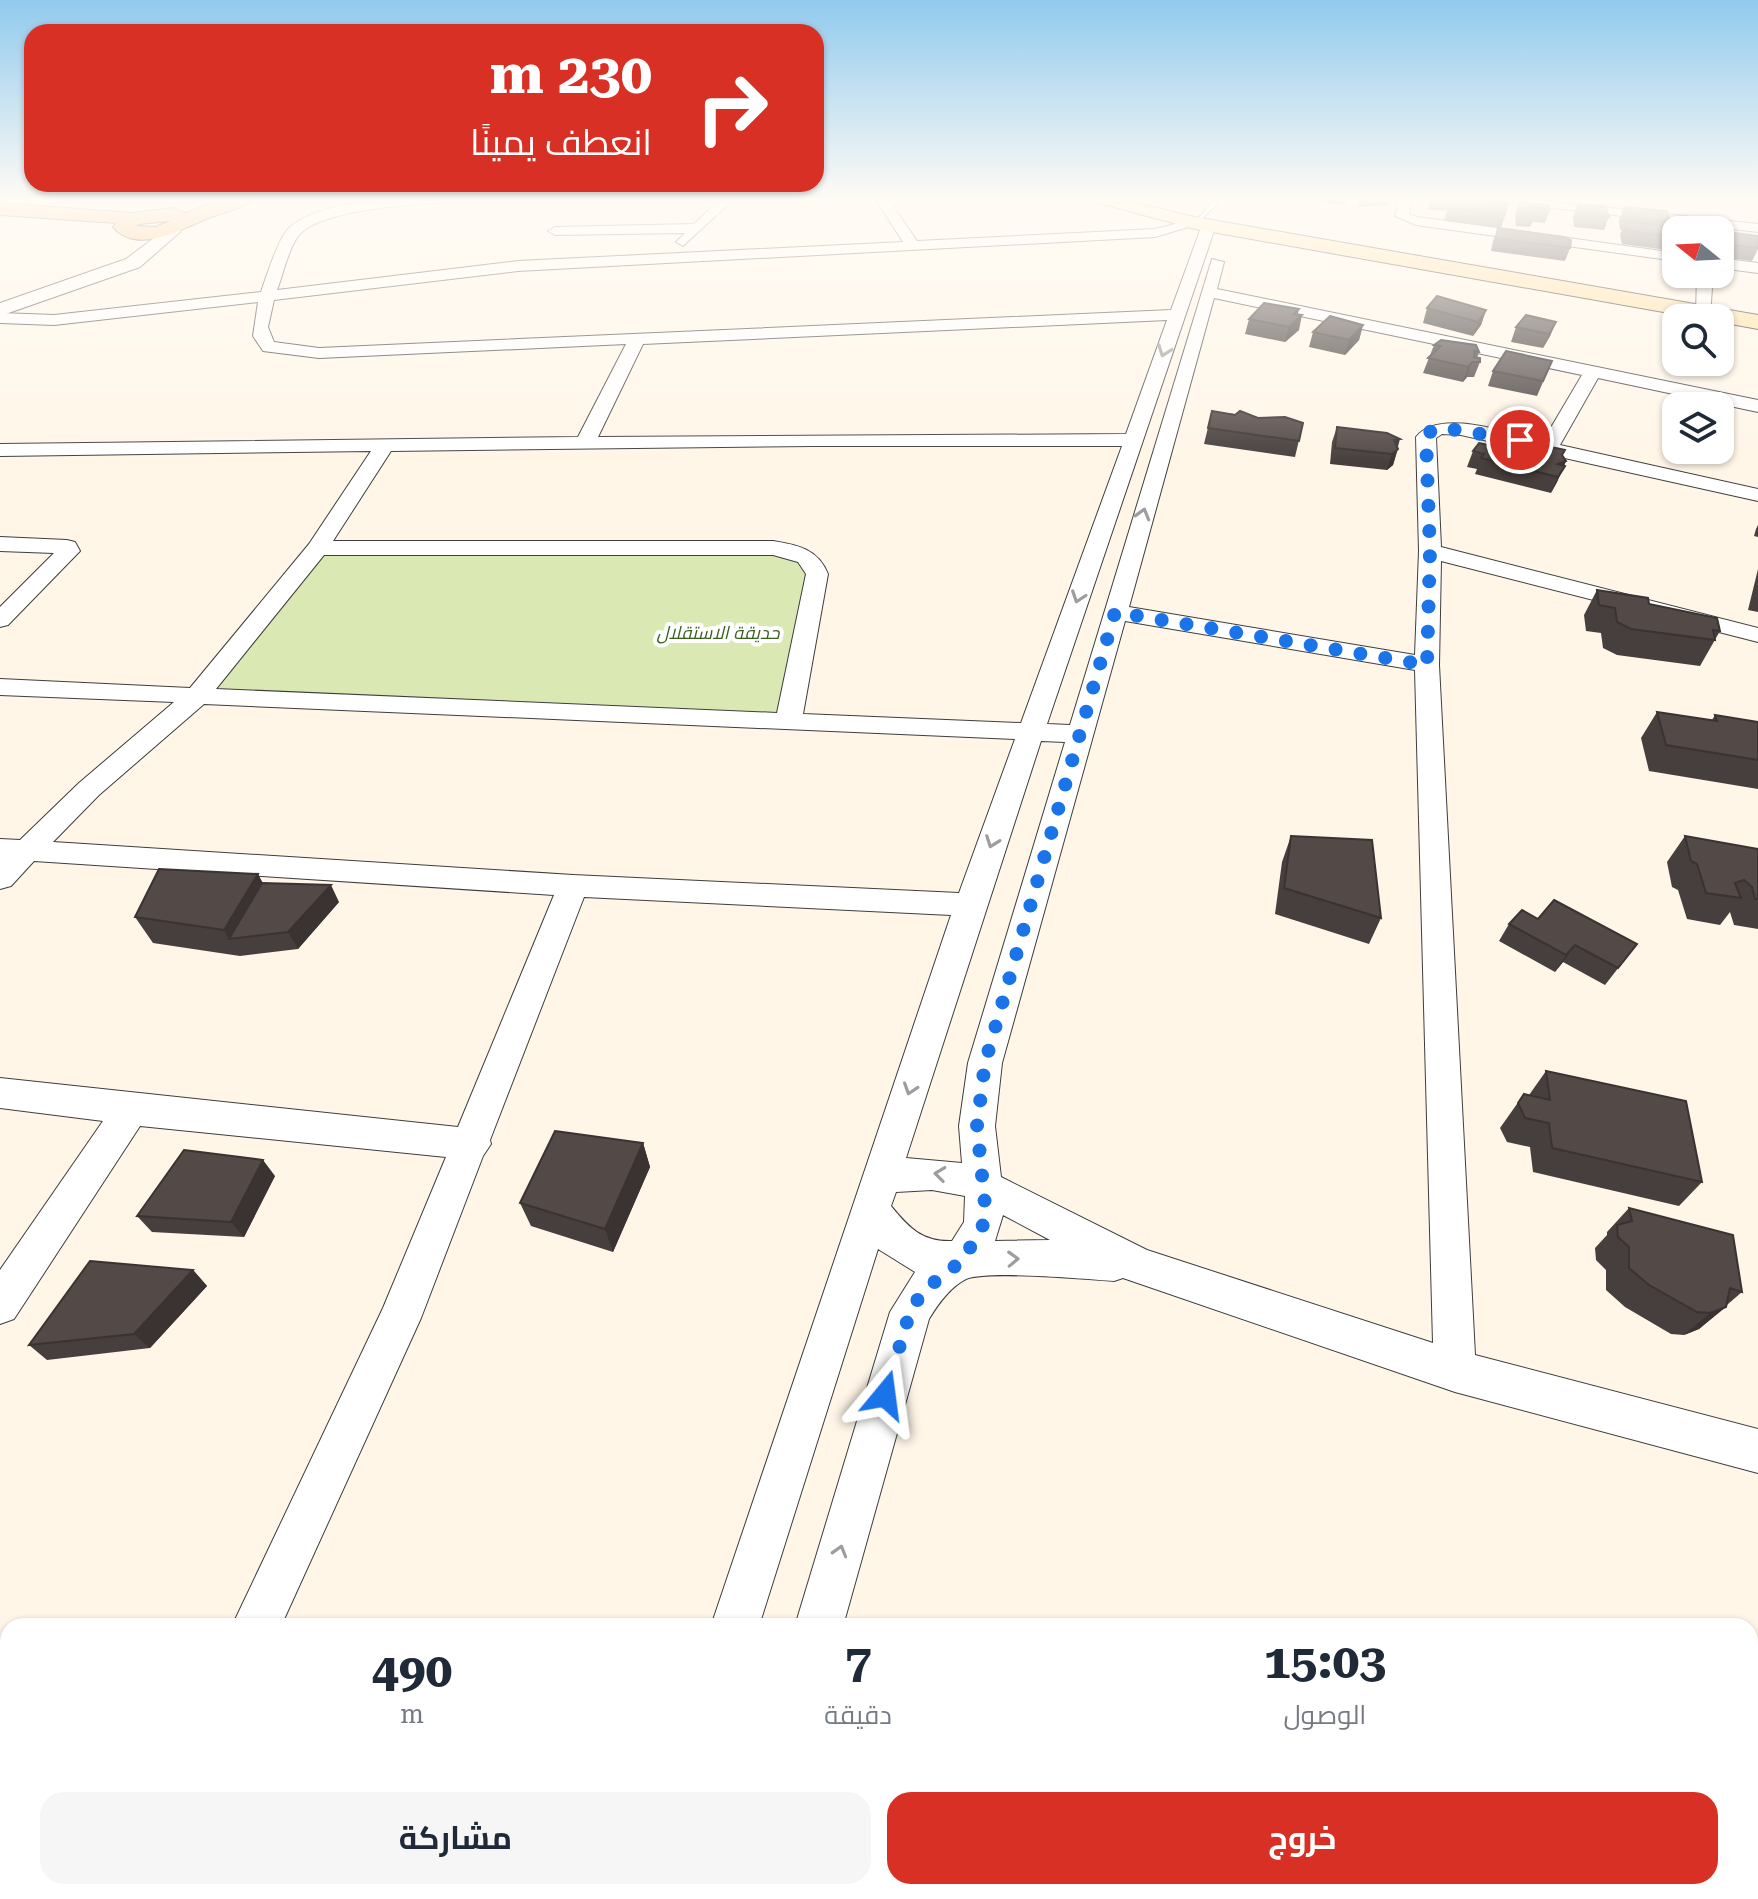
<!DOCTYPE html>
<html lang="ar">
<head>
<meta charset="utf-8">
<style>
	:root { --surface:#fff; --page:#f6f6f7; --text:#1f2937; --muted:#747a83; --accent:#d93025 }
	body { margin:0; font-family:"Roboto Serif",Cairo,serif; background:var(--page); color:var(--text); direction:rtl; height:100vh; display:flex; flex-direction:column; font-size:30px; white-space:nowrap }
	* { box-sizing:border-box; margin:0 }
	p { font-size:26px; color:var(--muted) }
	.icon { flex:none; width:44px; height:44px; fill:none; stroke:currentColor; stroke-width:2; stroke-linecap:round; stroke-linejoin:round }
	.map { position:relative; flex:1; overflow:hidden; direction:ltr }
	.panel { position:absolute; left:0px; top:1618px; width:1758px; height:282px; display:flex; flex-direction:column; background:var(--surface); border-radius:24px 24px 0 0; box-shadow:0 2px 6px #0004; direction:rtl }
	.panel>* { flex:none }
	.top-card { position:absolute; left:24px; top:24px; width:800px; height:168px; border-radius:24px; box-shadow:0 2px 6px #0004; direction:rtl; background:#d93025; color:#fff; overflow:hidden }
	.needle { width:52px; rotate:288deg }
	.tools { position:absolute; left:1662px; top:216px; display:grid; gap:16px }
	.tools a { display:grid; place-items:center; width:72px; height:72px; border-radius:16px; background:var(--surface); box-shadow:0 2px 6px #0004; font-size:40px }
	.pin { position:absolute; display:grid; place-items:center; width:68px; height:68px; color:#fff; margin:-34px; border:4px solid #fff; border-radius:50%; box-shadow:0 2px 8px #0007 }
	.me { position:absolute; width:88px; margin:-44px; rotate:16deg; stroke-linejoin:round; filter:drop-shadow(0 0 6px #0008) }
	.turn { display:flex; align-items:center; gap:28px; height:168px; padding:0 40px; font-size:36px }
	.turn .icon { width:104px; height:104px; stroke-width:2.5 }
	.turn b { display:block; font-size:56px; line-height:68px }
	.eta { display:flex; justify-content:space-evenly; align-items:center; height:136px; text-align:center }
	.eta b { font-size:48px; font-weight:700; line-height:56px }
	.primary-button { display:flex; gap:16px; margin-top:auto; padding:16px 40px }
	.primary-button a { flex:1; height:92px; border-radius:24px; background:var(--accent); color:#fff; font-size:32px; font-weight:700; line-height:92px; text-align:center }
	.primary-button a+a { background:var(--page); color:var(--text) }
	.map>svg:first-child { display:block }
</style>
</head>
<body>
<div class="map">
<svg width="1758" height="1899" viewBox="0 0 1758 1899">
	<rect width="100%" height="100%" fill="#fff6e8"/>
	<path fill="#dae8b3" d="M318 548H773L813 561 789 721 207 696Z"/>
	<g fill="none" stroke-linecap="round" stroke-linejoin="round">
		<defs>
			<path id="service" d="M1214 201 1219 202 1197 224H1193Z"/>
			<path id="minor" d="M417 197H596L590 201C534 202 337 195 300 234 289 246 283 275 277 290L518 261 903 242 874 197H887L917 241 1155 229 1195 219 1202 223 1155 237 518 271 274 300 268 327 274 342 319 348 1171 310 1202 225 1214 222 1216 225 1047 724 1070 725 1212 259 1224 262 1217 289 1758 400V412L1598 378 1560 445 1758 489V501L1461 435 1442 434 1436 438 1441 547 1758 628V642L1441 561 1439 665 1475 1355 1758 1429V1473L1455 1392 1123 1278 1114 1281C1086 1279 988 1270 966 1279 950 1287 938 1304 929 1319L843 1626H795L890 1312 915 1272 878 1249 759 1626H711L951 915 584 897 490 1140 491 1144 483 1156 421 1318 281 1626H232L383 1308 446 1157 140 1126 14 1319 0 1324V1270L103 1121 0 1108V1078L458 1127 554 895 34 861 11 886 0 889V839L20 840 79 783 174 702 0 695V679L190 688 309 544 371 451 0 456V444L578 437 626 344 319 358 263 351 253 336 258 302 54 325 0 323V313L54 315 261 292C266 278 278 238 289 228 316 203 382 200 417 197ZM1214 298 1582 375 1543 441C1511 434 1439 407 1416 437L1419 551 1415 655 1129 607ZM1167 320 1126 434 598 437 643 344ZM812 446H1122L1021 723 803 714 828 574C818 549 798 545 773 541H333L391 451ZM324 555H773L798 562 806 574 777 713 216 689ZM1125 621 1415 670 1433 1343 1147 1250 1001 1177 995 1126 1002 1063ZM204 704 1015 739 959 893 573 875 53 842 99 795ZM1041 741 1065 742 968 1063 959 1126 962 1163 906 1158ZM932 1190 965 1196 964 1222 952 1241C922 1242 909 1228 891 1206L896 1192ZM1003 1215 1050 1240 995 1241Z
				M722 197H736L683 246 676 242 685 233 555 235 548 231 555 227 694 224Z
				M1399 197H1413L1409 214 1418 217 1676 253V261L1416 225 1395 216Z
				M1459 197H1508L1758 224V232Z
				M1720 258 1758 263V273L1720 268Z
				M1697 274H1713L1710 317 1696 314Z
				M0 537 67 540 75 542 80 551 8 625 0 627V607L54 553 0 551Z
				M96 1892H152L149 1899H93Z
				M621 1892H677L675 1899H619Z
				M714 1892H770L768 1899H712Z
				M773 1892H844L847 1899H776Z"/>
			<path id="tertiary" d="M174 223 180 224V232L140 267 0 316V303L126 259Z"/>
			<path id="secondary" d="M1077 197H1111L1195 217 1758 315V329L1720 322V318H1697L1195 229Z"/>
			<path id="primary" d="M228 197H256C245 208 224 212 209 218 182 228 139 256 113 227L116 223 0 215V203L133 213 172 208 186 213ZM171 221 155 227 136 226 139 224Z"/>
		</defs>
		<use href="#service" stroke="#3e3e3e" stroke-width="2"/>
		<use href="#minor" stroke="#3e3e3e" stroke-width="2"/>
		<use href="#tertiary" stroke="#3e3e3e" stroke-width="2"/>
		<use href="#secondary" stroke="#2d2d2d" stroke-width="2"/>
		<use href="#primary" stroke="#1c1c1c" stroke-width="2"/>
		<use href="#service" fill="#fff" fill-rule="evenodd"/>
		<use href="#minor" fill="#fff" fill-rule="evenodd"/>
		<use href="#tertiary" fill="#fff" fill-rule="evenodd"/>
		<use href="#secondary" fill="#ffe1a3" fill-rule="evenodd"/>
		<use href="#primary" fill="#f9b25f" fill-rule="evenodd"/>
	</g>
	<path fill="#473f3d" d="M1285 198H1313L1310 203 1285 200Z
		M1317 198H1348L1345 205 1316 202Z
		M1430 198H1509V204L1501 228 1444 221 1447 211 1428 209Z
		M1520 202 1550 210 1545 223 1533 222 1530 227 1516 226 1515 215Z
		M1578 204 1609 217 1604 230 1574 227 1573 217Z
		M1624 207 1670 222 1668 226 1673 237 1667 250 1622 244 1620 234 1622 230H1620L1619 220Z
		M1498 228 1570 248 1565 261 1491 251 1493 241Z
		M1720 231 1758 236V249L1752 261 1720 257Z
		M1427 308 1486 310 1481 325 1473 336 1423 323Z
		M1299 309 1297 314 1299 330 1285 342 1245 334 1249 319Z
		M1556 322 1550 336 1543 348 1511 342 1516 327Z
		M1363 325 1359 340 1345 355 1309 347 1313 332Z
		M1434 345 1479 352 1477 358 1480 362 1474 377H1467L1463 382 1423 373Z
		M1552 361 1537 396 1488 386 1493 371Z
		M1212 411 1303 423 1295 457 1204 444Z
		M1337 427 1397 447 1398 449 1393 465 1387 470 1330 464 1332 442Z
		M1473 451 1562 456 1566 461 1557 482 1551 493 1475 474 1477 469 1467 467Z
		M1758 525V537L1754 536 1756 529Z
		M1758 569V612L1748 610Z
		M1597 590 1649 604 1720 631 1700 666 1617 655 1603 648 1601 633 1586 631 1584 615Z
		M1657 712 1712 720 1715 715 1758 722V789L1649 771 1641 738Z
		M1291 836 1381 918 1369 944 1275 914 1282 862Z
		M1685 836 1758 849V929L1734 925 1730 912 1720 925 1687 919 1678 890 1672 887 1667 862Z
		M258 874 262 883 339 902 298 949 240 956 153 943 135 917Z
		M1538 919 1637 944 1605 985 1563 962 1555 972 1499 941 1509 924Z
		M1546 1071 1702 1182 1679 1206 1533 1172 1530 1147 1507 1142 1500 1128 1524 1094 1529 1095Z
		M643 1143 650 1167 613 1252 531 1226 520 1203Z
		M275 1176 244 1237 152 1232 137 1216Z
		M1629 1208 1742 1292 1699 1329 1684 1335 1671 1334 1625 1307 1606 1290V1270L1596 1260 1595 1248 1607 1235V1232Z
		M193 1270 207 1286 150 1348 47 1360 29 1345Z"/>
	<path fill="#3a3332" d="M1360 198H1390L1388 205 1357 207Z
		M1299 309 1296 321 1302 315 1299 330 1285 342 1289 327 1294 314Z
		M1486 310 1481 325 1473 336 1478 322Z
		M1556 322 1550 336 1543 348 1549 334Z
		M1363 325 1359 340 1345 355 1349 340Z
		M1472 362 1467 377 1463 382 1468 367Z
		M1400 439 1393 465 1387 470 1392 454 1394 440Z
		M1566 461 1557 482 1551 493 1558 477 1559 464Z
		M258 874 272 900 229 939 224 930Z
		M331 885 339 902 298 949 288 932Z
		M1575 945 1563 962 1555 972 1566 955Z
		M643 1143 650 1167 613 1252 605 1229Z
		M263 1160 275 1176 244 1237 231 1222Z
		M193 1270 207 1286 150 1348 134 1334Z
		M1726 1307 1699 1329 1684 1335 1710 1313Z"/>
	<path fill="#534947" stroke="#3a3332" stroke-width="2" d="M1445 198H1509V204Z
		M1450 201 1506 208 1505 215 1448 208Z
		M1520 202 1549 205 1550 210 1535 209V214L1521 213Z
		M1578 204 1605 206 1609 217 1579 214Z
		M1624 207 1667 211 1670 222 1625 217Z
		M1626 221 1671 226 1673 237 1627 231Z
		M1687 227 1712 230H1686Z
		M1498 228 1564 237 1571 240 1570 248 1496 238Z
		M1720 231 1758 236V248L1720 243Z
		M1437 296 1486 310 1478 322 1427 308Z
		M1264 303 1299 309 1294 314 1302 315 1289 327 1249 319Z
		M1526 315 1556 322 1549 334 1516 327Z
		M1330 316 1363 325 1349 340 1313 332Z
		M1441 340 1476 345 1479 352 1474 351V357L1480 358V362H1472L1468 367 1428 358 1441 346 1434 345Z
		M1506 351 1552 361 1543 381 1493 371Z
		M1212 411 1235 415 1240 411 1258 418 1285 417 1303 423 1299 441 1208 428Z
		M1337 427 1387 433 1400 439 1394 440 1398 449 1392 454 1335 448Z
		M1479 443 1523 453 1535 447H1551L1565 450 1562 455 1566 461 1558 464 1565 466 1558 477 1481 458 1484 454 1473 451Z
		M1597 590 1648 598 1649 604 1717 618 1720 631 1713 630 1715 640 1631 629 1617 622 1615 608 1599 605Z
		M1657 712 1717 721 1715 715 1758 722V760L1666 745Z
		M1291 836 1372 840 1381 918 1284 888Z
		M1685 836 1758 849V899H1755L1752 887 1744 880 1735 883 1741 898 1706 893 1697 864 1691 861Z
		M159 869 258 874 224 930 135 917Z
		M262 883 331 885 288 932 229 939Z
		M1554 900 1637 944 1618 968 1575 945 1566 955 1509 924 1522 910 1538 919Z
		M1546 1071 1686 1101 1702 1182 1552 1148 1549 1123 1525 1118 1518 1103 1524 1094 1550 1100Z
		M555 1131 643 1143 605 1229 520 1203Z
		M184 1150 263 1160 231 1222 137 1216Z
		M1629 1208 1733 1235 1742 1292 1730 1288 1726 1307 1710 1313 1697 1312 1649 1285 1629 1268V1247L1618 1237 1617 1225 1632 1221Z
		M90 1261 193 1270 134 1334 29 1345Z"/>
	<defs><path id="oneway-chevron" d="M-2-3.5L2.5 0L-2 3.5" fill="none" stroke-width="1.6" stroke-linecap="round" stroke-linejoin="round" transform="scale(2)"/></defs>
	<g stroke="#9d9d9d">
		<use href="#oneway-chevron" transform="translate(1164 351) rotate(110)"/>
		<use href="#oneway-chevron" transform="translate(1143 514) rotate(-74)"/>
		<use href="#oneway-chevron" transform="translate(1078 597) rotate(109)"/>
		<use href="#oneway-chevron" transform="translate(992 842) rotate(110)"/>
		<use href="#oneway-chevron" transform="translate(910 1089) rotate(108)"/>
		<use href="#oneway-chevron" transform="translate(940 1174) rotate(-173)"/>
		<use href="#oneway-chevron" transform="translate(1013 1259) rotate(-2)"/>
		<use href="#oneway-chevron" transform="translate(840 1551) rotate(-74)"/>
	</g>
	<linearGradient id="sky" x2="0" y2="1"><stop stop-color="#91caee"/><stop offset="0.43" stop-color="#fffbf5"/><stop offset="1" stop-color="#fffbf5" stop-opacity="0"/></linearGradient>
	<rect width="1758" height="463" fill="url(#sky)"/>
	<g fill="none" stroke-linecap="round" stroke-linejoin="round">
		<path stroke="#1a73e8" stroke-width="14" stroke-dasharray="0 25.2" d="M885 1395 910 1312 923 1291 963 1260 983 1225 985 1205 977 1126 985 1063 1115 612 1427 665 1430 551 1426 437 1431 431 1443 428 1520 440"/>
	</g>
	<g text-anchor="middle" stroke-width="8" stroke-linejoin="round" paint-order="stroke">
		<g font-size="18" font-style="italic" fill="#3a611c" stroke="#fff">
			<text x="718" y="639">حديقة الاستقلال</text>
		</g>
	</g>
</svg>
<div class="tools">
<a><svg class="needle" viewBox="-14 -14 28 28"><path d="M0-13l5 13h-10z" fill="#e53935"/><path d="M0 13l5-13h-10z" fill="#747a83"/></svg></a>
<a><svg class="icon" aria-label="search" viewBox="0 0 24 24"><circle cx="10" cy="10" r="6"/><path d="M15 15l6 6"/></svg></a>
<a><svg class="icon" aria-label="layers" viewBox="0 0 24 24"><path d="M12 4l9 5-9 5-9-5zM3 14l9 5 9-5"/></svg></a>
</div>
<div class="pin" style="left:1520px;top:440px;background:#d93025"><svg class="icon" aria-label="arrive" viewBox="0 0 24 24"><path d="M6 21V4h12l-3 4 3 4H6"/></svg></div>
<svg class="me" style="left:885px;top:1395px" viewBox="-20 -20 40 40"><path d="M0-17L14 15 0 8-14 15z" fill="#1a73e8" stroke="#fff" stroke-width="4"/></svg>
<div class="top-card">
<div class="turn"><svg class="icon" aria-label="right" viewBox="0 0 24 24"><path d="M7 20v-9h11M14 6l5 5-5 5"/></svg><div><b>230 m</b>انعطف يمينًا</div></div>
</div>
<section class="panel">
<div class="eta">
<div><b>15:03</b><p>الوصول</p></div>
<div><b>7</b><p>دقيقة</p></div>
<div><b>490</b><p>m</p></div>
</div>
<div class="primary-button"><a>خروج</a><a>مشاركة</a></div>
</section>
</div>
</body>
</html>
